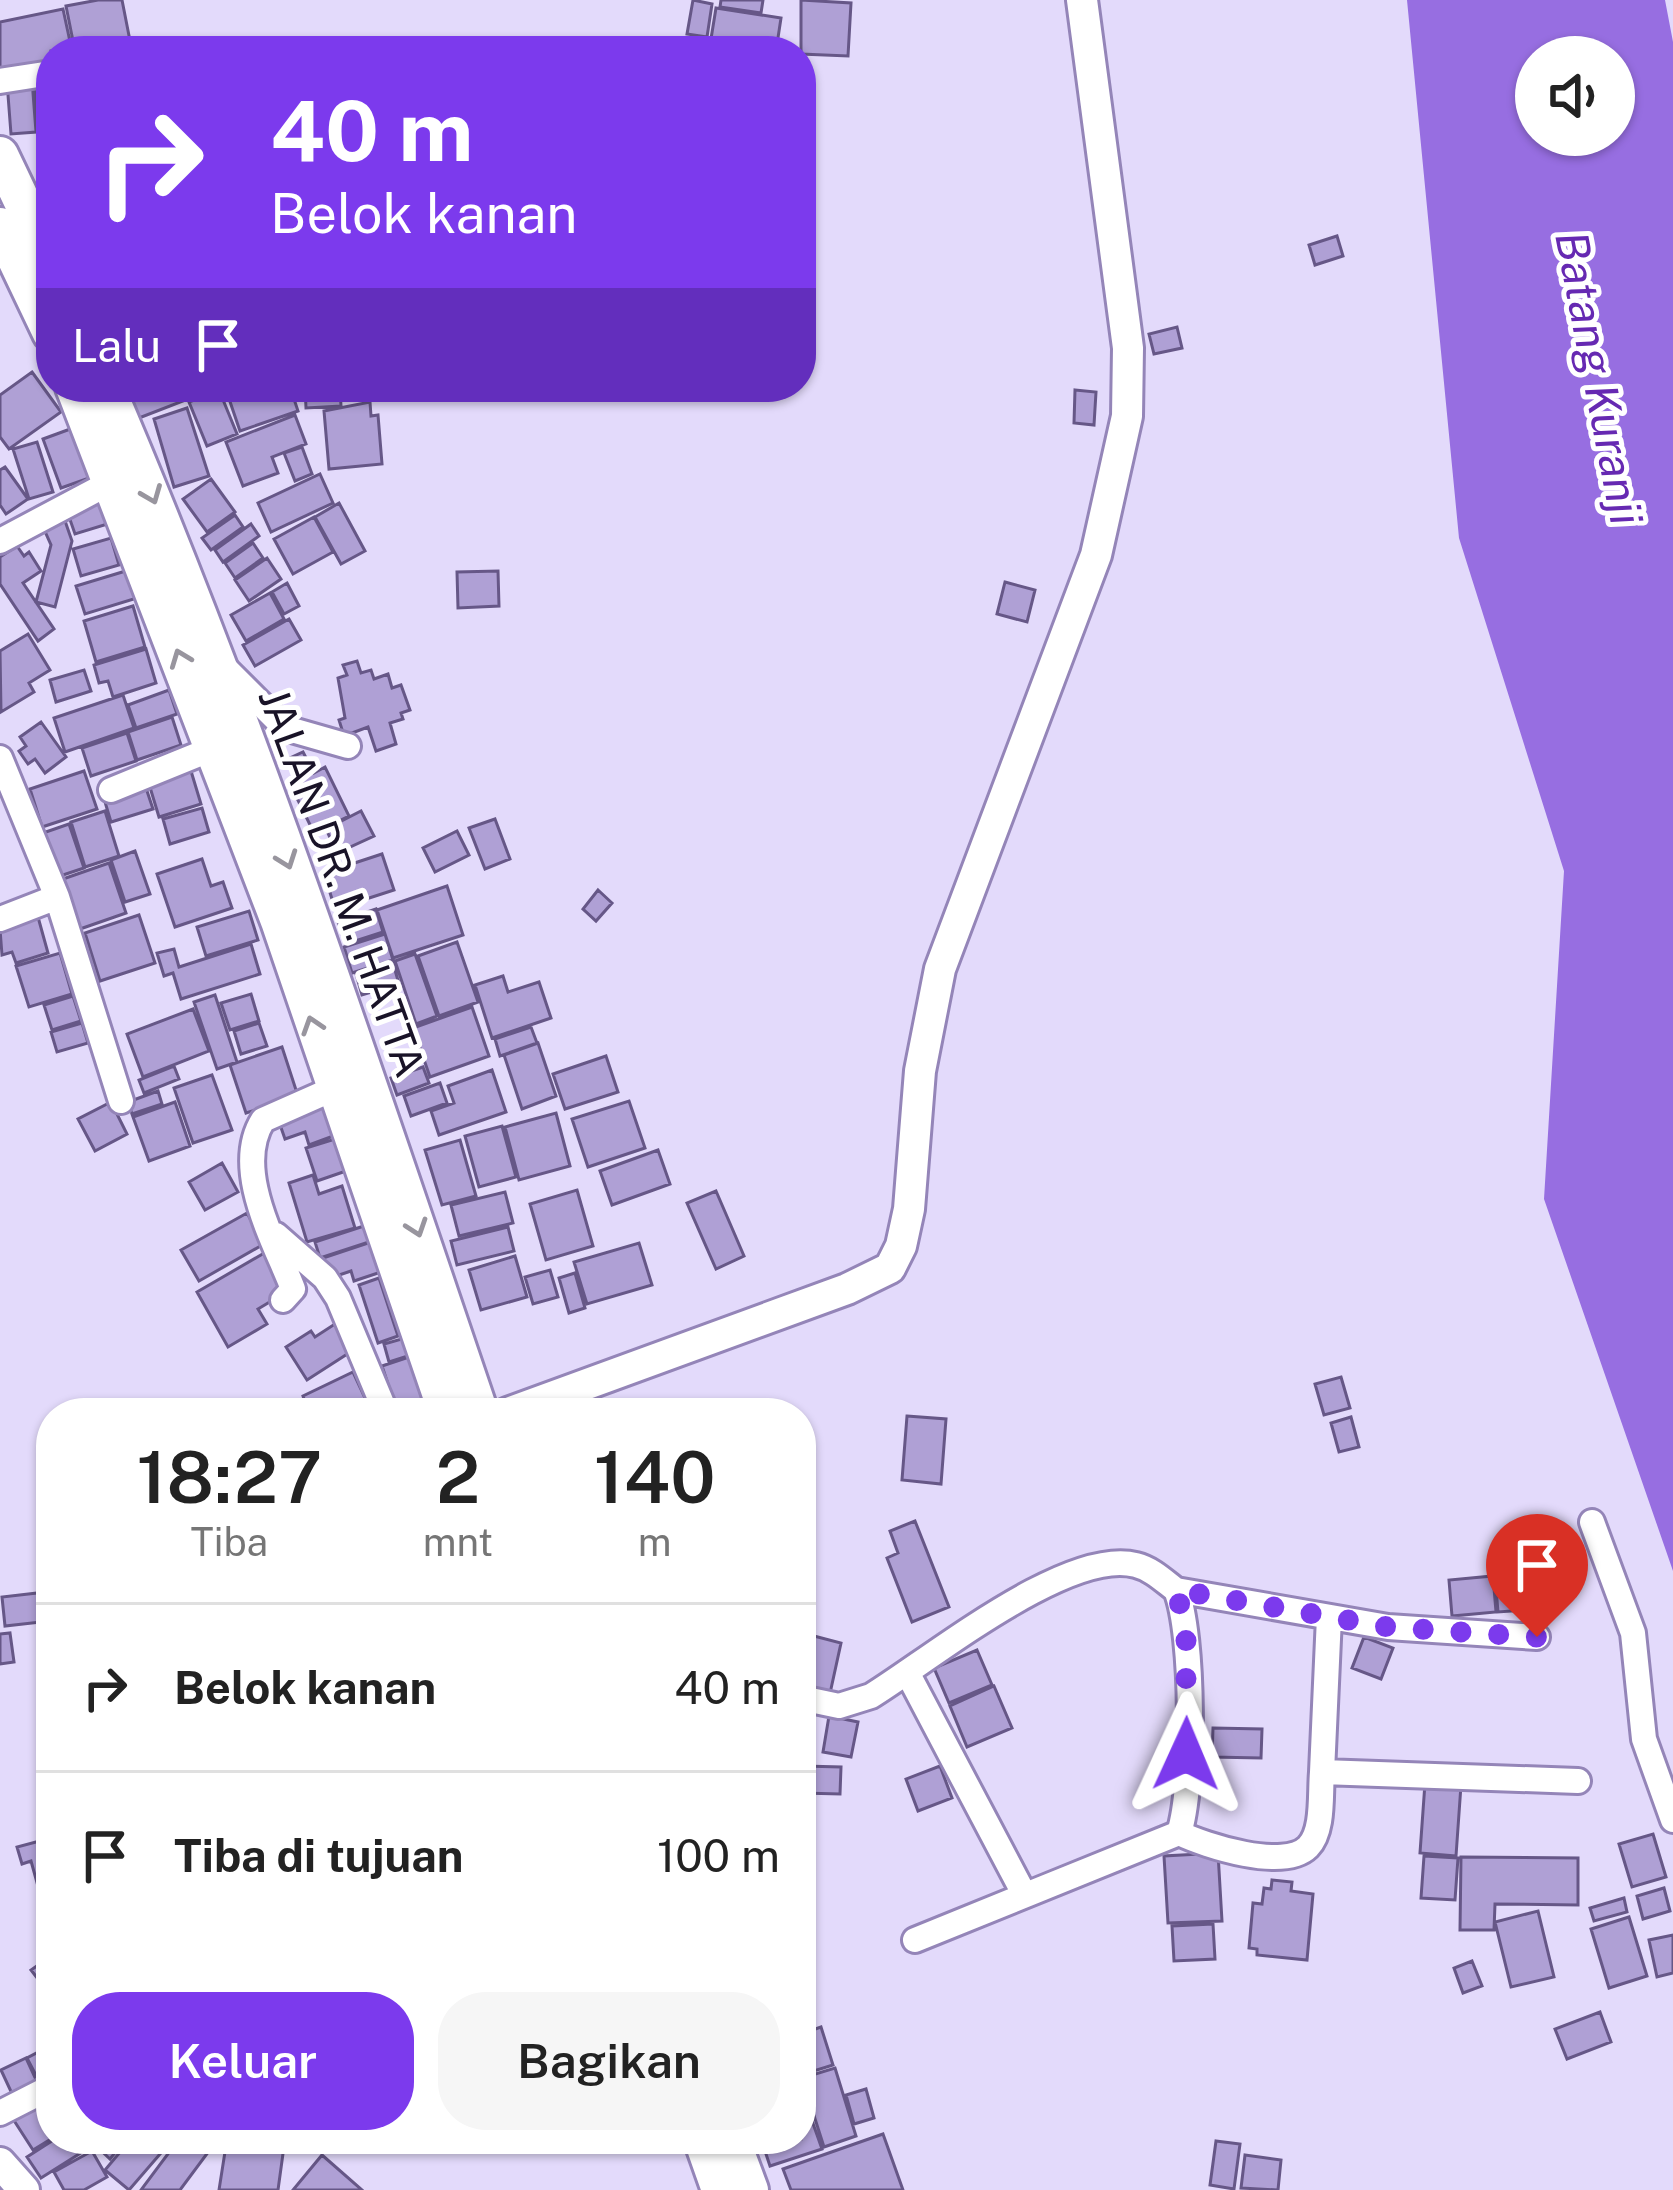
<!DOCTYPE html>
<html lang="id">
<head>
<meta charset="utf-8">
<style>
	:root { --surface:#fff; --page:#f6f6f6; --text:#222; --muted:#767676; --line:#e0e0e0; --accent:#7c3aed }
	body { margin:0; font-family:"Public Sans",sans-serif; background:var(--page); color:var(--text); height:100vh; display:flex; flex-direction:column; font-size:45px; white-space:nowrap }
	* { box-sizing:border-box; margin:0 }
	p { font-size:39px; color:var(--muted) }
	.icon { flex:none; width:66px; height:66px; fill:none; stroke:currentColor; stroke-width:2; stroke-linecap:round; stroke-linejoin:round }
	.map { position:relative; flex:1; overflow:hidden }
	.panel { position:absolute; left:36px; top:1398px; width:780px; height:756px; display:flex; flex-direction:column; background:var(--surface); border-radius:48px; box-shadow:0 3px 9px #0004 }
	.panel>* { flex:none }
	.banner { position:absolute; left:36px; top:36px; width:780px; height:366px; border-radius:48px; box-shadow:0 3px 9px #0004; background:#7c3aed; color:#fff; overflow:hidden }
	.fabs { position:absolute; left:1515px; top:36px; display:grid; gap:24px }
	.fabs a { display:grid; place-items:center; width:120px; height:120px; border-radius:50%; background:var(--surface); box-shadow:0 3px 9px #0004; font-size:60px }
	.pin { position:absolute; display:grid; place-items:center; width:102px; height:102px; color:#fff; margin:-123px -51px; border-radius:50% 50% 50% 0; rotate:-45deg; box-shadow:0 0 12px #0007 }
	.pin .icon { rotate:45deg }
	.me { position:absolute; width:132px; margin:-66px; rotate:1deg; stroke-linejoin:round; filter:drop-shadow(0 0 9px #0008) }
	.turn { display:flex; align-items:center; gap:42px; height:252px; padding:0 36px; font-size:54px }
	.turn .icon { width:156px; height:156px; stroke-width:2.5 }
	.turn b { display:block; font-size:84px; line-height:102px }
	.then { display:flex; align-items:center; height:114px; padding:0 36px; background:#0003; gap:24px; font-size:45px }
	.eta { display:flex; justify-content:space-evenly; align-items:center; height:204px; text-align:center }
	.eta b { font-size:72px; font-weight:600; line-height:84px }
	.button { display:flex; gap:24px; margin-top:auto; padding:24px 36px }
	.button a { flex:1; height:138px; border-radius:48px; background:var(--accent); color:#fff; font-size:48px; font-weight:600; line-height:138px; text-align:center }
	.button a+a { background:var(--page); color:var(--text) }
	ul { padding:0; list-style:none }
	li { display:flex; align-items:center; gap:36px; height:168px; padding:0 36px; border-top:3px solid var(--line) }
	li div { flex:1 }
	li b { display:block; font-size:45px }
	li em { font-style:normal }
	.map>svg:first-child { display:block }
</style>
</head>
<body>
<div class="map">
<svg width="1673" height="2190" viewBox="0 0 1673 2190">
	<rect width="100%" height="100%" fill="#e3dafb"/>
	<path fill="#976ee1" fill-rule="evenodd" d="M1407 0H1665L1673 42V1571L1544 1199 1564 871 1459 538ZM1536 57H1614V135H1536Z"/>
	<path fill="#afa0d5" stroke="#665787" stroke-width="3" d="M98 0H122L132 51H75L66 6Z
		M693 0 712 4 707 37 687 34Z
		M721 0H763L761 13 720 7Z
		M801 0 851 3 848 56 801 54Z
		M716 8 781 18 776 51 710 45Z
		M63 9 72 51H51V62L0 72V22Z
		M51 79V125L37 126 34 80Z
		M32 80 36 132 11 134 7 82Z
		M1337 236 1343 256 1315 265 1309 245Z
		M1177 327 1182 348 1154 354 1149 334Z
		M32 372 61 412 9 449 0 437V395Z
		M127 387H192L196 396 139 418Z
		M225 387H290L298 411 240 431Z
		M305 387H340L341 406 306 408Z
		M219 390 237 434 207 446 189 402Z
		M1075 390 1096 392 1094 425 1074 423Z
		M370 402 371 416 378 415 382 464 329 469 324 411Z
		M187 408 209 476 174 487 154 419Z
		M295 415 306 444 272 457 278 473 243 486 226 442Z
		M73 428 92 477 61 488 43 439Z
		M37 442 53 492 29 499 13 449Z
		M302 447 312 474 295 481 284 453Z
		M5 467 28 499 6 514 0 505V470Z
		M320 474 333 503 271 532 258 503Z
		M211 479 235 512 207 532 183 499Z
		M105 495 114 522 75 534 66 508Z
		M339 503 365 551 341 564 315 517Z
		M235 515 243 527 211 550 202 538Z
		M314 517 333 552 293 574 274 539Z
		M64 518 72 541 55 607 36 602 51 545 43 527Z
		M251 524 259 536 223 562 215 550Z
		M111 538 119 565 81 576 73 549Z
		M253 543 263 558 235 578 225 563Z
		M17 546 24 556 29 552 41 571 23 583 54 629 38 641 0 584V557Z
		M267 558 281 579 249 601 235 580Z
		M129 570 137 598 85 614 76 586Z
		M498 571 499 606 458 608 457 572Z
		M1005 582 1035 590 1027 622 997 614Z
		M287 583 299 606 284 614 272 592Z
		M270 593 284 619 246 641 231 615Z
		M133 606 145 647 96 662 84 621Z
		M289 619 301 640 255 666 243 645Z
		M28 634 50 670 29 683 34 692 1 712 0 651Z
		M146 649 156 683 113 697 108 681 99 683 94 665Z
		M357 661 361 673 371 670 374 679 388 674 392 688 401 685 410 710 401 713 403 719 390 723 396 744 376 751 368 727 344 736 339 720 345 718 338 678 347 675 343 665Z
		M84 670 91 691 56 702 50 680Z
		M169 690 177 714 136 728 128 705Z
		M123 695 134 728 65 752 54 718Z
		M172 717 181 745 137 760 128 732Z
		M41 722 66 757 45 773 35 759 28 764 19 751 26 746 20 737Z
		M127 733 136 761 91 776 82 748Z
		M303 752 314 773 325 767 349 816 314 833 290 784 300 779 290 758Z
		M84 771 97 809 42 827 30 789Z
		M191 771 201 804 159 817 149 784Z
		M146 788 153 809 111 822 105 802Z
		M202 808 209 832 170 844 163 819Z
		M105 811 119 856 85 867 71 822Z
		M361 811 374 836 337 853 326 829Z
		M495 819 510 859 485 869 469 828Z
		M69 824 84 868 57 877 43 833Z
		M457 831 469 855 435 872 423 848Z
		M135 851 150 894 125 902 111 860Z
		M382 854 394 890 335 909 324 873Z
		M202 859 211 886 223 882 232 908 175 927 157 874Z
		M109 863 126 913 80 929 63 879Z
		M447 886 463 935 393 958 377 910Z
		M598 890 612 903 596 921 583 909Z
		M376 909 383 932 346 944 338 922Z
		M249 911 258 940 206 956 197 927Z
		M139 915 155 963 100 981 85 933Z
		M38 917 48 953 16 963 12 952 2 955 0 929Z
		M385 934 393 960 352 973 344 947Z
		M457 942 478 1002 439 1016 418 956Z
		M251 944 260 974 181 999 173 973 164 976 157 953 174 949 179 967Z
		M60 953 72 994 29 1007 16 966Z
		M415 954 437 1016 416 1024 395 961Z
		M393 963 399 984 362 995 356 974Z
		M503 976 508 992 539 982 551 1018 492 1038 475 985Z
		M251 994 259 1021 230 1030 221 1003Z
		M215 995 237 1062 217 1069 194 1002Z
		M73 996 81 1021 52 1030 44 1005Z
		M472 1007 489 1056 430 1077 413 1028Z
		M193 1009 209 1051 143 1077 127 1034Z
		M82 1023 88 1043 57 1052 51 1032Z
		M259 1023 267 1046 241 1054 234 1031Z
		M531 1027 537 1043 500 1056 495 1039Z
		M538 1043 556 1096 522 1109 504 1055Z
		M282 1047 298 1096 246 1113 230 1065Z
		M606 1056 618 1092 565 1109 553 1074Z
		M174 1066 179 1079 144 1093 139 1080Z
		M423 1067 429 1083 397 1095 391 1078Z
		M492 1070 506 1112 439 1135 431 1111 454 1103 448 1086Z
		M212 1075 232 1130 193 1143 174 1088Z
		M440 1083 447 1103 411 1116 404 1096Z
		M158 1091 162 1104 132 1114 128 1102Z
		M323 1100 336 1135 309 1145 305 1132 285 1139 277 1116Z
		M629 1101 645 1148 588 1167 572 1119Z
		M111 1102 127 1134 95 1151 78 1119Z
		M175 1102 190 1146 149 1161 133 1117Z
		M556 1113 570 1166 519 1180 505 1127Z
		M502 1126 516 1177 479 1187 465 1136Z
		M335 1139 346 1171 317 1181 306 1148Z
		M460 1140 476 1196 442 1205 425 1150Z
		M658 1150 670 1184 612 1205 600 1171Z
		M222 1163 238 1192 205 1210 189 1182Z
		M313 1175 319 1194 342 1186 355 1228 307 1242 289 1183Z
		M577 1190 593 1246 546 1260 530 1204Z
		M716 1191 744 1256 716 1269 687 1203Z
		M505 1192 513 1223 459 1236 451 1205Z
		M247 1213 264 1244 199 1281 181 1250Z
		M367 1225 372 1241 320 1258 315 1242Z
		M508 1227 514 1251 457 1265 451 1241Z
		M371 1242 381 1272 354 1281 351 1271 330 1278 323 1258Z
		M639 1243 652 1285 587 1304 574 1262Z
		M266 1252 288 1291 258 1309 267 1324 228 1347 197 1292Z
		M515 1256 527 1297 481 1310 469 1270Z
		M550 1270 558 1297 533 1304 525 1277Z
		M575 1273 585 1308 569 1313 559 1278Z
		M379 1278 398 1336 378 1343 359 1285Z
		M338 1322 355 1349 307 1380 286 1347 311 1331 315 1337Z
		M405 1338 411 1355 389 1362 384 1344Z
		M409 1357 424 1403 397 1411 382 1366Z
		M353 1372 372 1413H298L294 1406 305 1402 303 1396Z
		M1341 1377 1350 1408 1324 1415 1315 1384Z
		M907 1416 946 1419 941 1484 902 1480Z
		M1351 1417 1359 1447 1339 1452 1331 1423Z
		M915 1521 949 1607 912 1622 887 1558 898 1553 890 1531Z
		M1524 1573 1527 1610 1498 1612 1495 1576Z
		M1493 1576 1496 1612 1452 1616 1449 1580Z
		M46 1592 50 1621 5 1626 2 1597Z
		M10 1633 14 1662 0 1664V1634Z
		M814 1636 841 1643 829 1698 801 1691Z
		M1364 1637 1393 1648 1381 1679 1352 1668Z
		M977 1650 992 1685 949 1703 934 1668Z
		M994 1686 1012 1728 967 1747 950 1706Z
		M829 1716 858 1722 851 1757 823 1752Z
		M1213 1728 1262 1729 1261 1758 1212 1757Z
		M803 1766 841 1767 840 1794 802 1793Z
		M940 1766 952 1798 918 1811 906 1779Z
		M1425 1783 1461 1785 1456 1856 1420 1853Z
		M1653 1834 1666 1877 1632 1887 1619 1844Z
		M51 1838V1895L41 1897 31 1861 22 1864 17 1847Z
		M1218 1853 1222 1921 1168 1923 1164 1856Z
		M1424 1856 1458 1858 1455 1900 1421 1898Z
		M1461 1857 1578 1858V1905L1495 1904 1494 1930H1460Z
		M1272 1880 1292 1882 1291 1891 1313 1894 1307 1960 1257 1955V1949L1249 1948 1253 1903 1262 1904 1264 1888 1271 1889Z
		M1664 1888 1670 1911 1643 1919 1637 1896Z
		M1624 1898 1627 1912 1594 1921 1590 1908Z
		M1538 1911 1554 1977 1511 1987 1495 1922Z
		M1629 1917 1647 1976 1609 1988 1591 1929Z
		M1213 1924 1215 1959 1174 1961 1172 1926Z
		M1673 1935V1973L1657 1977 1649 1940Z
		M51 1956V1990L48 1992 31 1970Z
		M1472 1961 1482 1986 1463 1993 1454 1968Z
		M1600 2012 1611 2042 1567 2059 1555 2029Z
		M821 2027 833 2065 801 2075V2034Z
		M50 2046 51 2082 42 2087 27 2058Z
		M26 2058 39 2086 14 2098 1 2070Z
		M835 2068 856 2136 824 2147 802 2078Z
		M866 2089 874 2118 854 2124 846 2095Z
		M51 2095V2139L33 2150 13 2119Z
		M810 2115 822 2149 770 2166 761 2139H801V2118Z
		M883 2134 903 2190H791L783 2169Z
		M55 2139H80L87 2149 41 2178 27 2157Z
		M89 2139H126L110 2159Z
		M131 2139H173L129 2190 105 2170Z
		M179 2139H194L209 2151 180 2190H141Z
		M227 2139H285L278 2190H219Z
		M1216 2141 1240 2144 1234 2189 1210 2185Z
		M92 2151 107 2177 84 2190H64L54 2172Z
		M322 2155 362 2190H293Z
		M1245 2155 1281 2160 1278 2190 1241 2188Z"/>
	<g fill="none" stroke-linecap="round" stroke-linejoin="round">
		<defs>
			<path id="minor" d="M0 81 51 73
				M0 541 113 481
				M226 669 285 728 348 746
				M0 758 57 897 121 1101
				M111 790 214 748
				M0 919 57 897
				M276 1235 325 1278 338 1298 386 1413
				M283 1300 293 1289C275 1242 232 1169 263 1120L333 1089
				M1592 1522 1633 1633 1644 1739 1673 1820
				M1176 1590 1388 1627 1537 1637
				M908 1674 1023 1892
				M801 1698 839 1706 871 1696C931 1659 1068 1547 1136 1565 1152 1569 1164 1581 1176 1590 1194 1634 1194 1788 1179 1833L915 1940
				M1322 1772 1329 1617
				M1179 1833C1206 1846 1284 1871 1308 1847 1324 1831 1320 1794 1322 1772L1578 1781
				M0 2113 51 2087"/>
			<path id="tertiary" d="M508 1413 847 1289 890 1268 901 1246 909 1209 920 1071 940 969 1096 555 1127 416 1128 348 1082 0
				M0 2163 24 2190"/>
			<path id="secondary" d="M0 155 51 262
				M0 226 51 333
				M74 387 279 921 447 1413
				M106 387C249 721 363 1069 480 1413
				M702 2139 720 2190
				M731 2139 750 2190"/>
		</defs>
		<use href="#minor" stroke="#9485b8" stroke-width="30"/>
		<use href="#tertiary" stroke="#9485b8" stroke-width="36"/>
		<use href="#secondary" stroke="#9485b8" stroke-width="42"/>
		<use href="#minor" stroke="#fff" stroke-width="24"/>
		<use href="#tertiary" stroke="#fff" stroke-width="30"/>
		<use href="#secondary" stroke="#fff" stroke-width="36"/>
	</g>
	<defs><path id="oneway-chevron" d="M-2-3.5L2.5 0L-2 3.5" fill="none" stroke-width="1.6" stroke-linecap="round" stroke-linejoin="round" transform="scale(3)"/></defs>
	<g stroke="#98959e">
		<use href="#oneway-chevron" transform="translate(152 495) rotate(68)"/>
		<use href="#oneway-chevron" transform="translate(180 658) rotate(-111)"/>
		<use href="#oneway-chevron" transform="translate(287 860) rotate(70)"/>
		<use href="#oneway-chevron" transform="translate(312 1025) rotate(-108)"/>
		<use href="#oneway-chevron" transform="translate(417 1228) rotate(71)"/>
	</g>
	<g fill="none" stroke-linecap="round" stroke-linejoin="round">
		<path stroke="#7c3aed" stroke-width="21" stroke-dasharray="0 37.8" d="M1186 1754V1628L1176 1590 1388 1627 1537 1637"/>
	</g>
	<g text-anchor="middle" stroke-width="10" stroke-linejoin="round" paint-order="stroke">
		<g font-size="42" fill="#191327" stroke="#fff">
			<text transform="translate(342 882) rotate(70)" y="15">JALAN DR. M. HATTA</text>
		</g>
		<g font-size="45" font-style="italic" fill="#6629b2" stroke="#fff">
			<text transform="translate(1599 378) rotate(79)" y="16">Batang Kuranji</text>
		</g>
	</g>
</svg>
<div class="fabs">
<a><svg class="icon" aria-label="sound" viewBox="0 0 24 24"><path d="M4 9h4l5-4v14l-5-4H4zM17 9q2 3 0 6"/></svg></a>
</div>
<div class="pin" style="left:1537px;top:1637px;background:#d93025"><svg class="icon" aria-label="arrive" viewBox="0 0 24 24"><path d="M6 21V4h12l-3 4 3 4H6"/></svg></div>
<svg class="me" style="left:1186px;top:1754px" viewBox="-20 -20 40 40"><path d="M0-17L14 15 0 8-14 15z" fill="#7c3aed" stroke="#fff" stroke-width="4"/></svg>
<div class="banner">
<div class="turn"><svg class="icon" aria-label="right" viewBox="0 0 24 24"><path d="M7 20v-9h11M14 6l5 5-5 5"/></svg><div><b>40 m</b>Belok kanan</div></div>
<div class="then">Lalu<svg class="icon" aria-label="arrive" viewBox="0 0 24 24"><path d="M6 21V4h12l-3 4 3 4H6"/></svg></div>
</div>
<section class="panel">
<div class="eta">
<div><b>18:27</b><p>Tiba</p></div>
<div><b>2</b><p>mnt</p></div>
<div><b>140</b><p>m</p></div>
</div>
<ul>
<li><svg class="icon" aria-label="right" viewBox="0 0 24 24"><path d="M7 20v-9h11M14 6l5 5-5 5"/></svg><div><b>Belok kanan</b></div><em>40 m</em></li>
<li><svg class="icon" aria-label="arrive" viewBox="0 0 24 24"><path d="M6 21V4h12l-3 4 3 4H6"/></svg><div><b>Tiba di tujuan</b></div><em>100 m</em></li>
</ul>
<div class="button"><a>Keluar</a><a>Bagikan</a></div>
</section>
</div>
</body>
</html>
